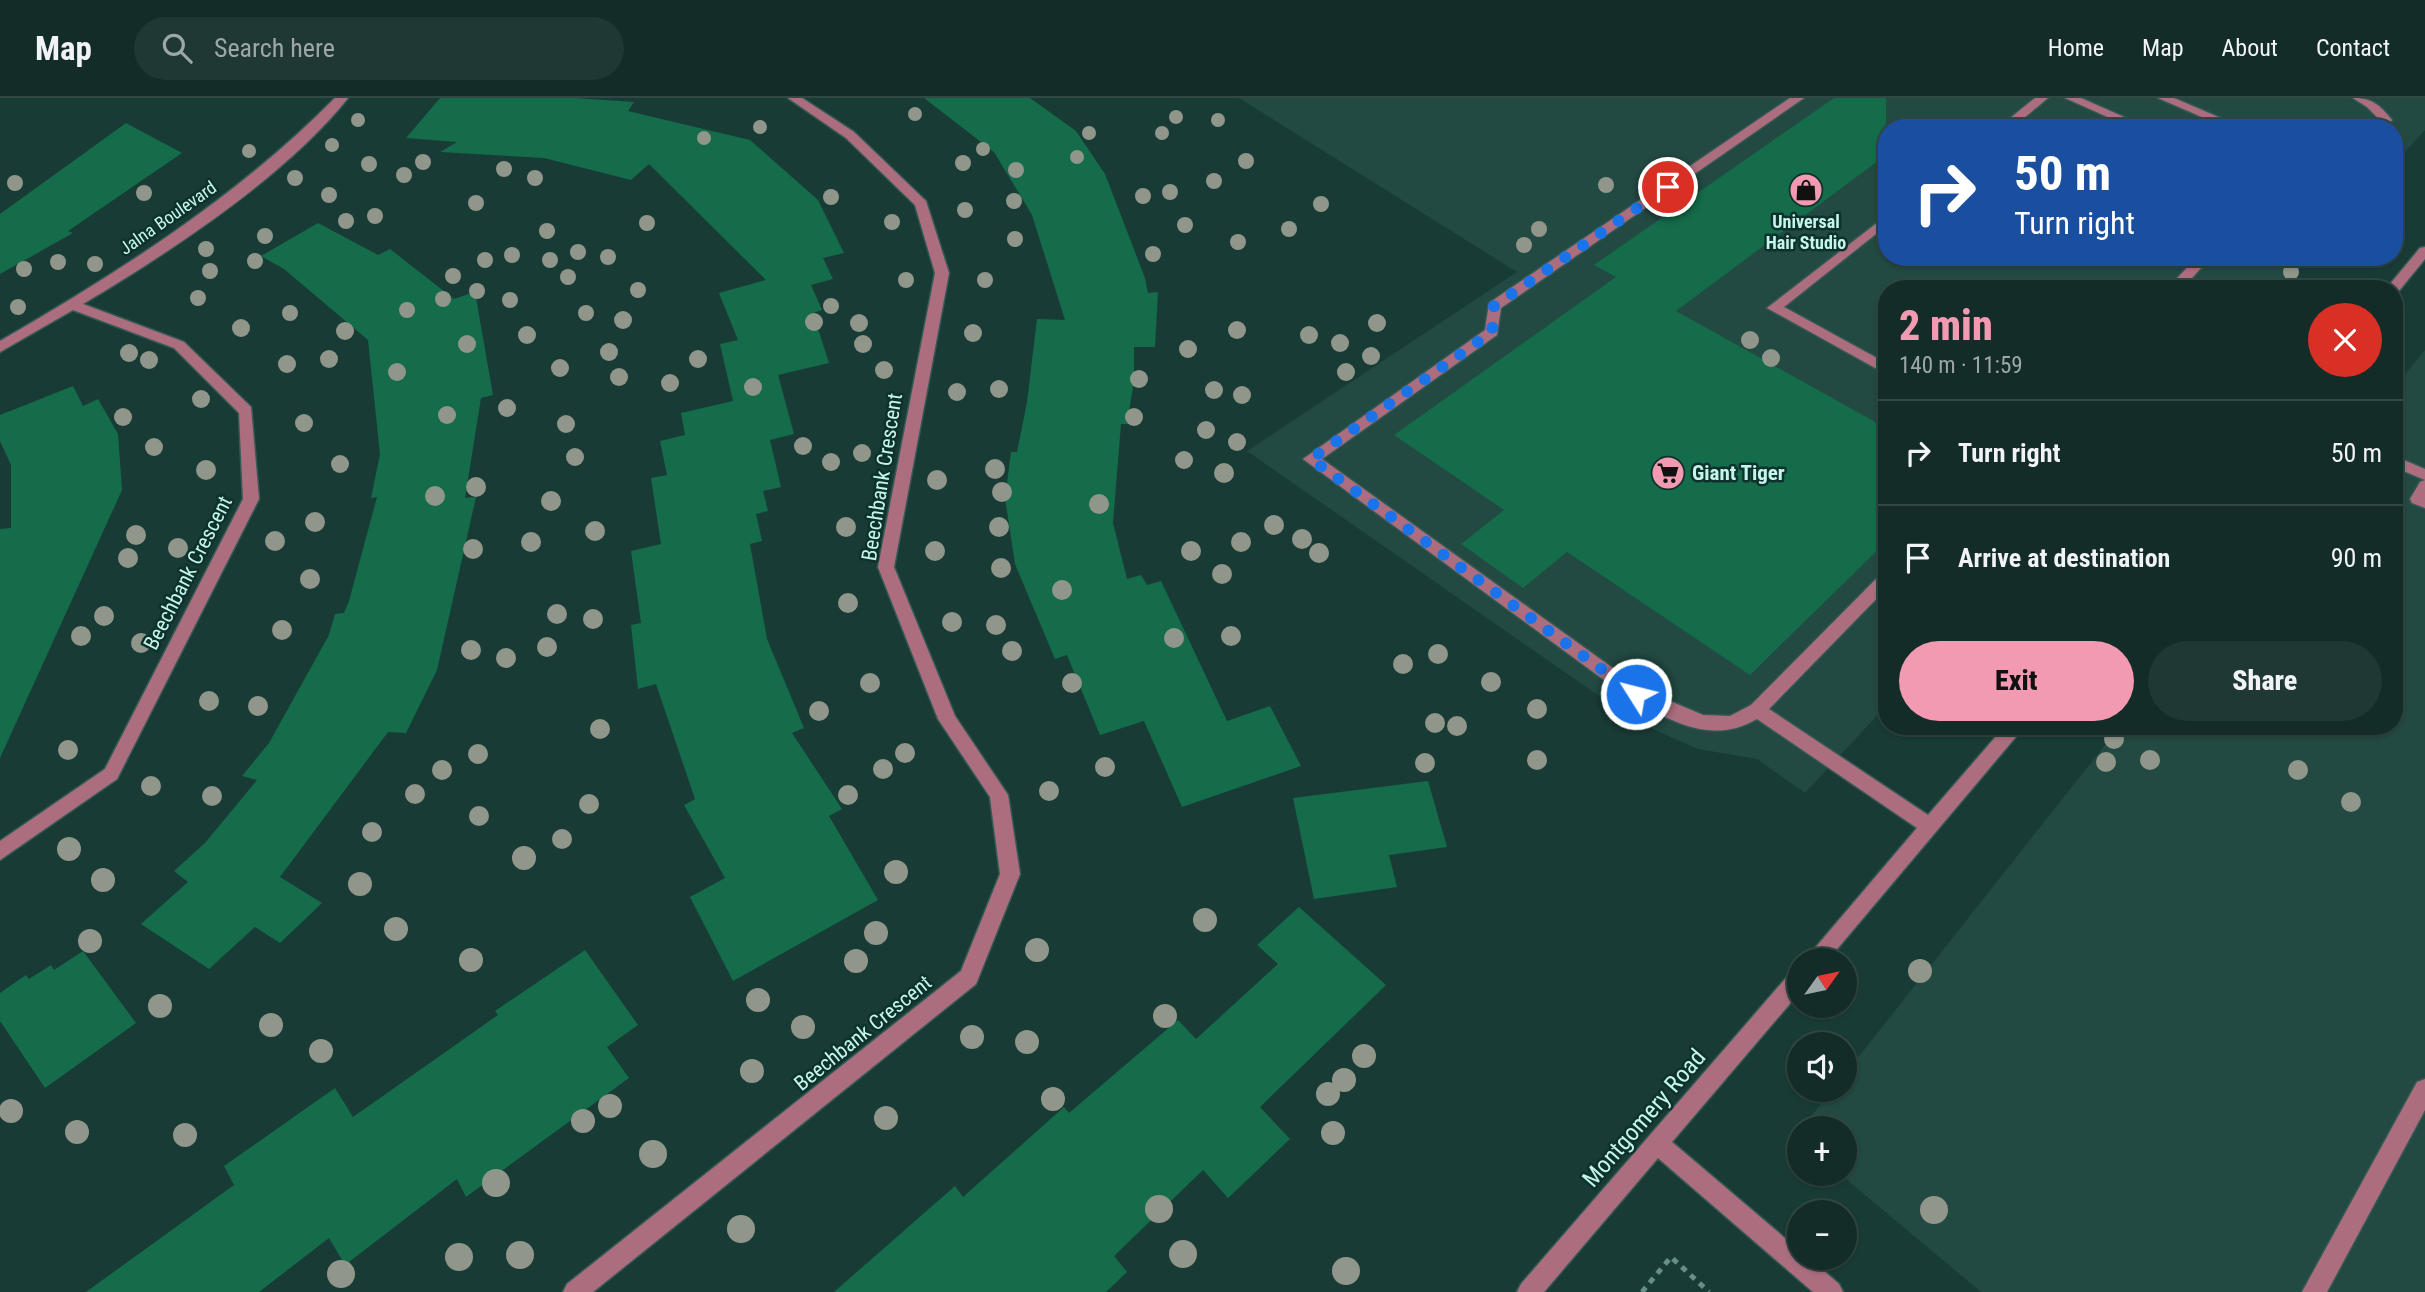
<!DOCTYPE html>
<html lang="en">
<head>
<meta charset="utf-8">
<style>
	:root { --surface:#132c28; --page:#203834; --text:#f1f3f6; --muted:#9da7a8; --line:#324845; --accent:#f19ab2 }
	body { margin:0; font-family:"Roboto Condensed",sans-serif; background:var(--page); color:var(--text); height:100vh; display:flex; flex-direction:column; font-size:26px; white-space:nowrap }
	* { box-sizing:border-box; margin:0 }
	p { font-size:23px; color:var(--muted) }
	.icon { flex:none; width:38px; height:38px; fill:none; stroke:currentColor; stroke-width:2; stroke-linecap:round; stroke-linejoin:round }
	.map { position:relative; flex:1; overflow:hidden }
	.details { position:absolute; left:1878px; top:182px; width:525px; height:455px; display:flex; flex-direction:column; background:var(--surface); border-radius:28px; box-shadow:0 2px 5px #0004,0 0 0 2px var(--line) }
	.details>* { flex:none }
	.guide { position:absolute; left:1878px; top:21px; width:525px; height:147px; border-radius:28px; box-shadow:0 2px 5px #0004,0 0 0 2px var(--line); background:#1a4fa0; color:#fff; overflow:hidden }
	.needle { width:46px; rotate:57deg }
	.controls { position:absolute; left:1787px; top:850px; display:grid; gap:14px }
	.controls a { display:grid; place-items:center; width:70px; height:70px; border-radius:50%; background:var(--surface); box-shadow:0 2px 5px #0004,0 0 0 2px var(--line); font-size:35px }
	.pin { position:absolute; display:grid; place-items:center; width:60px; height:60px; color:#fff; margin:-30px; border:4px solid #fff; border-radius:50%; box-shadow:0 2px 7px #0007 }
	.me { position:absolute; width:77px; margin:-38px; rotate:306deg; stroke-linejoin:round; filter:drop-shadow(0 0 5px #0008) }
	.turn { display:flex; align-items:center; gap:24px; height:147px; padding:0 21px; font-size:32px }
	.turn .icon { width:91px; height:91px; stroke-width:2.5 }
	.turn b { display:block; font-size:49px; line-height:60px }
	.round { display:grid; place-items:center; flex:none; width:74px; height:74px; border-radius:37px; background:var(--page) }
	.headline { display:flex; align-items:center; justify-content:space-between; height:119px; padding:0 21px }
	h1 { font-size:42px; font-weight:800; line-height:52px; color:var(--accent) }
	.action { display:flex; gap:14px; margin-top:auto; padding:14px 21px }
	.action a { flex:1; height:80px; border-radius:42px; background:var(--accent); color:#111; font-size:28px; font-weight:800; line-height:80px; text-align:center }
	.action a+a { background:var(--page); color:var(--text) }
	ul { padding:0; list-style:none }
	li { display:flex; align-items:center; gap:21px; height:105px; padding:0 21px; border-top:2px solid var(--line) }
	li div { flex:1 }
	li b { display:block; font-size:26px }
	li em { font-style:normal }
	header { display:flex; align-items:center; gap:42px; box-sizing:border-box; height:98px; padding:0 35px; background:var(--surface); border-bottom:2px solid var(--line) }
	header strong { font-size:33px }
	nav { display:flex; gap:38px; margin-inline-start:auto; font-size:24px }
	.search { width:490px; height:63px; background:var(--page); display:flex; align-items:center; gap:18px; box-sizing:border-box; padding:0 24px; border-radius:38px; color:var(--muted); font-size:26px }
	.map>svg:first-child { display:block }
</style>
</head>
<body>
<header>
<strong>Map</strong>
<div class="search"><svg class="icon" aria-label="search" viewBox="0 0 24 24"><circle cx="10" cy="10" r="6"/><path d="M15 15l6 6"/></svg>Search here</div>
<nav><a>Home</a><a>Map</a><a>About</a><a>Contact</a></nav>
</header>
<div class="map">
<svg width="2425" height="1194" viewBox="0 0 2425 1194">
	<rect width="100%" height="100%" fill="#193b36"/>
	<path fill="#224942" d="M1239 0H2425V32L2394 66V30H1886V159H2306L2277 191H1886V608L1805 695 1757 661 1698 651 1635 623 1247 353 1517 174Z
		M2425 252V1194H1981L1840 1076H1844V1031H1801L1832 992H1844L1845 976 2120 628H2394V290Z"/>
	<path fill="#146c4a" d="M440 0H575L634 4 628 13 750 42 818 102 844 155 823 160 833 181 811 187 822 212 813 215 829 265 778 277 794 336 770 342 781 389 763 393 768 413 756 416 762 443 750 446 767 541 804 630 792 635 842 711 829 718 878 802 733 883 690 799 725 780 684 707 695 701 656 586 638 591 631 527 641 525 631 453 661 446 651 380 667 377 660 343 685 337 681 315 733 303 720 246 738 242 719 195 766 182 649 66 631 82 544 60 440 54 457 44 406 40Z
		M924 0H1030L1076 33 1105 76 1145 180 1148 195 1158 194 1155 249H1134V283L1127 326H1121L1113 425 1127 481 1141 477 1147 487 1161 483 1227 623 1270 608 1301 668 1182 709 1144 623 1100 637 1067 557 1055 561 1015 466 1005 400 1011 354H1017L1027 304 1037 221 1065 222 1032 117 994 54Z
		M1834 0H1886V57L1676 213 1886 330V444L1750 577 1567 454 1523 490 1461 446 1504 412 1394 337 1616 179 1594 167Z
		M126 25 182 55 68 133 73 135 0 176V116Z
		M318 125 378 157 390 151 454 201 475 194 493 297 481 300 465 400 476 399 437 572 406 635 388 634 280 779 322 805 280 845 255 829 209 871 141 826 188 784 174 773 205 745 257 682 242 678 269 645 329 537 335 516 344 515 349 503 377 399 371 400 380 356 368 242 284 171 261 158Z
		M73 288 83 308 98 301 118 336 122 392 0 660V431L11 430V367L0 343V317Z
		M1428 683 1447 749 1389 757 1397 789 1314 801 1293 700Z
		M1299 809 1386 887 1260 1009 1290 1041 1228 1100 1203 1072 1114 1158 1127 1174 1106 1194H834L955 1088 963 1099 1064 1009 1069 1015 1178 922 1196 941 1278 866 1257 847Z
		M585 852 638 927 607 949 629 980 466 1099 457 1081 345 1167 329 1140 259 1194H86L234 1087 224 1068 335 990 353 1019 498 917 495 913Z
		M83 853 136 925 45 990 0 923V895L26 877 29 881 51 867 54 872Z"/>
	<g fill="none" stroke-linecap="round" stroke-linejoin="round">
		<defs>
			<path id="minor" d="M335 0H348C285 79 170 154 83 206L184 244 251 309 259 401 117 681 0 762V743L105 671 243 401 239 315 174 250 73 212 0 254V243C121 173 237 99 335 0Z
				M788 0H802L854 34 926 103 949 175 894 469 955 618 1008 697 1020 776 976 886 593 1194H563L567 1186 961 873 1000 776 990 699 938 621 878 469 935 175 915 107 846 40Z
				M1790 0H1804L1501 210 1497 237 1322 361 1642 591 1703 617 1730 618 1751 607 1880 477 1886 475V491L1769 611 1928 717 2005 628H2025L1827 863H1804L1917 730 1757 621C1711 648 1671 622 1630 601L1303 361 1485 232 1489 205Z
				M2035 0H2048L2012 30H1998Z
				M2065 0H2081L2149 30H2132Z
				M2158 0H2174L2244 30H2227Z
				M2353 0C2372 0 2380 7 2392 22L2386 30H2374L2380 22 2367 9Z
				M1886 118V128L1784 209 1886 265V276L1767 210Z
				M2425 149V161L2398 194 2394 195V191H2386L2420 150Z
				M2197 159H2211L2182 191H2167Z
				M2394 358 2425 371V410L2412 405 2410 401 2420 384 2425 382 2394 369Z
				M1799 871V895L1672 1044 1799 1152V1160H1809L1839 1186 1843 1194H1813L1658 1060 1544 1194H1517L1521 1186 1792 873Z
				M2425 981V1012L2327 1194H2302L2417 984Z"/>
		</defs>
		<use href="#minor" stroke="#355953" stroke-width="3"/>
		<path stroke="#668f88" stroke-width="5" stroke-dasharray="6 6" stroke-linecap="butt" d="M1642 1194 1671 1159 1709 1194"/>
		<use href="#minor" fill="#ac6e7f" fill-rule="evenodd"/>
	</g>
	<g fill="#91968b">
		<circle cx="915" cy="16" r="7"/>
		<circle cx="1176" cy="19" r="7"/>
		<circle cx="358" cy="22" r="7"/>
		<circle cx="1218" cy="22" r="7"/>
		<circle cx="760" cy="29" r="7"/>
		<circle cx="1089" cy="35" r="7"/>
		<circle cx="1162" cy="35" r="7"/>
		<circle cx="704" cy="40" r="7"/>
		<circle cx="332" cy="47" r="7"/>
		<circle cx="983" cy="51" r="7"/>
		<circle cx="249" cy="53" r="7"/>
		<circle cx="1077" cy="59" r="7"/>
		<circle cx="1246" cy="63" r="8"/>
		<circle cx="423" cy="64" r="8"/>
		<circle cx="963" cy="65" r="8"/>
		<circle cx="369" cy="66" r="8"/>
		<circle cx="504" cy="71" r="8"/>
		<circle cx="1016" cy="72" r="8"/>
		<circle cx="404" cy="77" r="8"/>
		<circle cx="295" cy="80" r="8"/>
		<circle cx="535" cy="80" r="8"/>
		<circle cx="1214" cy="83" r="8"/>
		<circle cx="15" cy="85" r="8"/>
		<circle cx="1606" cy="87" r="8"/>
		<circle cx="1170" cy="94" r="8"/>
		<circle cx="144" cy="95" r="8"/>
		<circle cx="329" cy="97" r="8"/>
		<circle cx="1143" cy="98" r="8"/>
		<circle cx="831" cy="99" r="8"/>
		<circle cx="1014" cy="103" r="8"/>
		<circle cx="476" cy="105" r="8"/>
		<circle cx="1321" cy="106" r="8"/>
		<circle cx="965" cy="112" r="8"/>
		<circle cx="375" cy="118" r="8"/>
		<circle cx="346" cy="123" r="8"/>
		<circle cx="892" cy="124" r="8"/>
		<circle cx="647" cy="125" r="8"/>
		<circle cx="1185" cy="127" r="8"/>
		<circle cx="1289" cy="131" r="8"/>
		<circle cx="1539" cy="131" r="8"/>
		<circle cx="547" cy="133" r="8"/>
		<circle cx="265" cy="138" r="8"/>
		<circle cx="1015" cy="141" r="8"/>
		<circle cx="1238" cy="144" r="8"/>
		<circle cx="1524" cy="147" r="8"/>
		<circle cx="206" cy="151" r="8"/>
		<circle cx="578" cy="154" r="8"/>
		<circle cx="1153" cy="156" r="8"/>
		<circle cx="512" cy="157" r="8"/>
		<circle cx="608" cy="159" r="8"/>
		<circle cx="485" cy="162" r="8"/>
		<circle cx="550" cy="162" r="8"/>
		<circle cx="255" cy="163" r="8"/>
		<circle cx="58" cy="164" r="8"/>
		<circle cx="95" cy="166" r="8"/>
		<circle cx="24" cy="171" r="8"/>
		<circle cx="210" cy="173" r="8"/>
		<circle cx="2291" cy="174" r="8"/>
		<circle cx="453" cy="178" r="8"/>
		<circle cx="568" cy="179" r="8"/>
		<circle cx="906" cy="182" r="8"/>
		<circle cx="985" cy="182" r="8"/>
		<circle cx="638" cy="192" r="8"/>
		<circle cx="477" cy="193" r="8"/>
		<circle cx="198" cy="200" r="8"/>
		<circle cx="443" cy="201" r="8"/>
		<circle cx="510" cy="202" r="8"/>
		<circle cx="831" cy="208" r="8"/>
		<circle cx="18" cy="209" r="8"/>
		<circle cx="407" cy="212" r="8"/>
		<circle cx="290" cy="215" r="8"/>
		<circle cx="586" cy="215" r="8"/>
		<circle cx="623" cy="222" r="9"/>
		<circle cx="814" cy="224" r="9"/>
		<circle cx="859" cy="225" r="9"/>
		<circle cx="1377" cy="225" r="9"/>
		<circle cx="241" cy="230" r="9"/>
		<circle cx="1237" cy="232" r="9"/>
		<circle cx="345" cy="233" r="9"/>
		<circle cx="973" cy="235" r="9"/>
		<circle cx="527" cy="237" r="9"/>
		<circle cx="1309" cy="237" r="9"/>
		<circle cx="1750" cy="242" r="9"/>
		<circle cx="1340" cy="245" r="9"/>
		<circle cx="467" cy="246" r="9"/>
		<circle cx="863" cy="246" r="9"/>
		<circle cx="1188" cy="251" r="9"/>
		<circle cx="609" cy="254" r="9"/>
		<circle cx="129" cy="255" r="9"/>
		<circle cx="1371" cy="258" r="9"/>
		<circle cx="1771" cy="260" r="9"/>
		<circle cx="329" cy="261" r="9"/>
		<circle cx="698" cy="261" r="9"/>
		<circle cx="149" cy="262" r="9"/>
		<circle cx="287" cy="266" r="9"/>
		<circle cx="560" cy="270" r="9"/>
		<circle cx="884" cy="272" r="9"/>
		<circle cx="397" cy="274" r="9"/>
		<circle cx="1346" cy="274" r="9"/>
		<circle cx="619" cy="279" r="9"/>
		<circle cx="1139" cy="281" r="9"/>
		<circle cx="670" cy="285" r="9"/>
		<circle cx="753" cy="289" r="9"/>
		<circle cx="999" cy="291" r="9"/>
		<circle cx="1214" cy="292" r="9"/>
		<circle cx="957" cy="294" r="9"/>
		<circle cx="1242" cy="297" r="9"/>
		<circle cx="201" cy="301" r="9"/>
		<circle cx="507" cy="310" r="9"/>
		<circle cx="447" cy="317" r="9"/>
		<circle cx="123" cy="319" r="9"/>
		<circle cx="1134" cy="319" r="9"/>
		<circle cx="304" cy="325" r="9"/>
		<circle cx="566" cy="326" r="9"/>
		<circle cx="1206" cy="332" r="9"/>
		<circle cx="1237" cy="344" r="9"/>
		<circle cx="803" cy="348" r="9"/>
		<circle cx="154" cy="349" r="9"/>
		<circle cx="862" cy="355" r="9"/>
		<circle cx="575" cy="359" r="9"/>
		<circle cx="1184" cy="362" r="9"/>
		<circle cx="831" cy="364" r="9"/>
		<circle cx="340" cy="366" r="9"/>
		<circle cx="995" cy="371" r="10"/>
		<circle cx="206" cy="372" r="10"/>
		<circle cx="1224" cy="375" r="10"/>
		<circle cx="937" cy="382" r="10"/>
		<circle cx="476" cy="389" r="10"/>
		<circle cx="1002" cy="394" r="10"/>
		<circle cx="435" cy="398" r="10"/>
		<circle cx="551" cy="403" r="10"/>
		<circle cx="1099" cy="406" r="10"/>
		<circle cx="315" cy="424" r="10"/>
		<circle cx="1274" cy="427" r="10"/>
		<circle cx="846" cy="429" r="10"/>
		<circle cx="999" cy="429" r="10"/>
		<circle cx="595" cy="433" r="10"/>
		<circle cx="136" cy="437" r="10"/>
		<circle cx="1302" cy="441" r="10"/>
		<circle cx="275" cy="443" r="10"/>
		<circle cx="531" cy="444" r="10"/>
		<circle cx="1241" cy="444" r="10"/>
		<circle cx="178" cy="450" r="10"/>
		<circle cx="473" cy="451" r="10"/>
		<circle cx="935" cy="453" r="10"/>
		<circle cx="1191" cy="453" r="10"/>
		<circle cx="1319" cy="455" r="10"/>
		<circle cx="128" cy="460" r="10"/>
		<circle cx="1001" cy="470" r="10"/>
		<circle cx="1222" cy="476" r="10"/>
		<circle cx="310" cy="481" r="10"/>
		<circle cx="1062" cy="492" r="10"/>
		<circle cx="848" cy="505" r="10"/>
		<circle cx="557" cy="516" r="10"/>
		<circle cx="104" cy="518" r="10"/>
		<circle cx="593" cy="521" r="10"/>
		<circle cx="952" cy="524" r="10"/>
		<circle cx="996" cy="527" r="10"/>
		<circle cx="282" cy="532" r="10"/>
		<circle cx="81" cy="538" r="10"/>
		<circle cx="1231" cy="538" r="10"/>
		<circle cx="1174" cy="540" r="10"/>
		<circle cx="141" cy="545" r="10"/>
		<circle cx="547" cy="549" r="10"/>
		<circle cx="471" cy="552" r="10"/>
		<circle cx="1012" cy="553" r="10"/>
		<circle cx="1438" cy="556" r="10"/>
		<circle cx="506" cy="560" r="10"/>
		<circle cx="1403" cy="566" r="10"/>
		<circle cx="1491" cy="584" r="10"/>
		<circle cx="870" cy="585" r="10"/>
		<circle cx="1072" cy="585" r="10"/>
		<circle cx="209" cy="603" r="10"/>
		<circle cx="258" cy="608" r="10"/>
		<circle cx="1537" cy="611" r="10"/>
		<circle cx="819" cy="613" r="10"/>
		<circle cx="1435" cy="625" r="10"/>
		<circle cx="1457" cy="628" r="10"/>
		<circle cx="600" cy="631" r="10"/>
		<circle cx="2114" cy="641" r="10"/>
		<circle cx="68" cy="652" r="10"/>
		<circle cx="905" cy="655" r="10"/>
		<circle cx="478" cy="656" r="10"/>
		<circle cx="1537" cy="662" r="10"/>
		<circle cx="2150" cy="662" r="10"/>
		<circle cx="2106" cy="664" r="10"/>
		<circle cx="1425" cy="665" r="10"/>
		<circle cx="1105" cy="669" r="10"/>
		<circle cx="883" cy="671" r="10"/>
		<circle cx="442" cy="672" r="10"/>
		<circle cx="2298" cy="672" r="10"/>
		<circle cx="151" cy="688" r="10"/>
		<circle cx="1049" cy="693" r="10"/>
		<circle cx="415" cy="696" r="10"/>
		<circle cx="848" cy="697" r="10"/>
		<circle cx="212" cy="698" r="10"/>
		<circle cx="2351" cy="704" r="10"/>
		<circle cx="589" cy="706" r="10"/>
		<circle cx="479" cy="718" r="10"/>
		<circle cx="372" cy="734" r="10"/>
		<circle cx="562" cy="741" r="10"/>
		<circle cx="69" cy="751" r="12"/>
		<circle cx="524" cy="760" r="12"/>
		<circle cx="896" cy="774" r="12"/>
		<circle cx="103" cy="782" r="12"/>
		<circle cx="360" cy="786" r="12"/>
		<circle cx="1205" cy="822" r="12"/>
		<circle cx="396" cy="831" r="12"/>
		<circle cx="876" cy="835" r="12"/>
		<circle cx="90" cy="843" r="12"/>
		<circle cx="1037" cy="852" r="12"/>
		<circle cx="471" cy="862" r="12"/>
		<circle cx="856" cy="863" r="12"/>
		<circle cx="1920" cy="873" r="12"/>
		<circle cx="758" cy="902" r="12"/>
		<circle cx="160" cy="908" r="12"/>
		<circle cx="1165" cy="918" r="12"/>
		<circle cx="271" cy="927" r="12"/>
		<circle cx="803" cy="929" r="12"/>
		<circle cx="972" cy="939" r="12"/>
		<circle cx="1027" cy="944" r="12"/>
		<circle cx="321" cy="953" r="12"/>
		<circle cx="1364" cy="958" r="12"/>
		<circle cx="752" cy="973" r="12"/>
		<circle cx="1344" cy="982" r="12"/>
		<circle cx="1328" cy="996" r="12"/>
		<circle cx="1053" cy="1001" r="12"/>
		<circle cx="610" cy="1008" r="12"/>
		<circle cx="11" cy="1013" r="12"/>
		<circle cx="886" cy="1020" r="12"/>
		<circle cx="583" cy="1023" r="12"/>
		<circle cx="77" cy="1034" r="12"/>
		<circle cx="1333" cy="1035" r="12"/>
		<circle cx="185" cy="1037" r="12"/>
		<circle cx="653" cy="1056" r="14"/>
		<circle cx="496" cy="1085" r="14"/>
		<circle cx="1159" cy="1111" r="14"/>
		<circle cx="1934" cy="1112" r="14"/>
		<circle cx="741" cy="1131" r="14"/>
		<circle cx="1183" cy="1156" r="14"/>
		<circle cx="520" cy="1157" r="14"/>
		<circle cx="459" cy="1159" r="14"/>
		<circle cx="1346" cy="1173" r="14"/>
		<circle cx="341" cy="1176" r="14"/>
	</g>
	<g fill="none" stroke-linecap="round" stroke-linejoin="round">
		<path stroke="#1a73e8" stroke-width="12" stroke-dasharray="0 21.6" d="M1636 596 1311 361 1492 234 1494 208 1668 89"/>
	</g>
	<defs>
		<symbol id="shop-disc" viewBox="-11 -11 22 22"><circle r="9.5" fill="#f19ab2" stroke="#0e312c"/><path d="M-5-2.5h2.3a2.7 3.5 0 0 1 5.4 0H5L5.5 6h-11ZM-1.5-2.5h3a1.5 2.3 0 0 0-3 0Z" fill="#111"/></symbol>
		<symbol id="supermarket-disc" viewBox="-11 -11 22 22"><circle r="9.5" fill="#f19ab2" stroke="#0e312c"/><path d="M-6-5.5h2.5l.6 2H6L4.5 2H-2.5L-4.4-4H-6ZM-1.5 3.2a1.3 1.3 0 1 0 .1 0ZM3 3.2a1.3 1.3 0 1 0 .1 0Z" fill="#111"/></symbol>
	</defs>
	<g fill-rule="evenodd">
		<use href="#shop-disc" x="1787" y="73" width="38" height="38"/>
		<use href="#supermarket-disc" x="1649" y="356" width="38" height="38"/>
	</g>
	<g text-anchor="middle" stroke-width="5" stroke-linejoin="round" paint-order="stroke">
		<g font-size="18" fill="#c5f6ed" stroke="#0e312c">
			<text transform="translate(168 120) rotate(-35)" y="6">Jalna Boulevard</text>
		</g>
		<g font-size="18" font-weight="bold" fill="#c5f6ed" stroke="#0e312c">
			<text x="1806" y="130">Universal<tspan x="1806" dy="21">Hair Studio</tspan></text>
		</g>
		<g font-size="21" font-weight="bold" fill="#c5f6ed" stroke="#0e312c" text-anchor="start">
			<text x="1692" y="382">Giant Tiger</text>
		</g>
		<g font-size="21" fill="#c5f6ed" stroke="#0e312c">
			<text transform="translate(882 379) rotate(-81)" y="7">Beechbank Crescent</text>
			<text transform="translate(188 475) rotate(-63)" y="7">Beechbank Crescent</text>
			<text transform="translate(863 935) rotate(-39)" y="7">Beechbank Crescent</text>
		</g>
		<g font-size="24" fill="#c5f6ed" stroke="#0e312c">
			<text transform="translate(1644 1020) rotate(-49)" y="8">Montgomery Road</text>
		</g>
	</g>
</svg>
<div class="controls">
<a><svg class="needle" viewBox="-14 -14 28 28"><path d="M0-13l5 13h-10z" fill="#e53935"/><path d="M0 13l5-13h-10z" fill="#9da7a8"/></svg></a>
<a><svg class="icon" aria-label="sound" viewBox="0 0 24 24"><path d="M4 9h4l5-4v14l-5-4H4zM17 9q2 3 0 6"/></svg></a>
<a>+</a>
<a>−</a>
</div>
<div class="pin" style="left:1668px;top:89px;background:#d93025"><svg class="icon" aria-label="arrive" viewBox="0 0 24 24"><path d="M6 21V4h12l-3 4 3 4H6"/></svg></div>
<svg class="me" style="left:1636px;top:596px" viewBox="-20 -20 40 40"><circle r="17" fill="#1a73e8" stroke="#fff" stroke-width="3"/><path d="M0-11L8 9 0 5-8 9z" fill="#fff"/></svg>
<div class="guide">
<div class="turn"><svg class="icon" aria-label="right" viewBox="0 0 24 24"><path d="M7 20v-9h11M14 6l5 5-5 5"/></svg><div><b>50 m</b>Turn right</div></div>
</div>
<section class="details">
<div class="headline"><div><h1>2 min</h1><p>140 m · 11:59</p></div><a class="round" style="background:#d93025;color:#fff"><svg class="icon" aria-label="close" viewBox="0 0 24 24"><path d="M6 6l12 12M18 6L6 18"/></svg></a></div>
<ul>
<li><svg class="icon" aria-label="right" viewBox="0 0 24 24"><path d="M7 20v-9h11M14 6l5 5-5 5"/></svg><div><b>Turn right</b></div><em>50 m</em></li>
<li><svg class="icon" aria-label="arrive" viewBox="0 0 24 24"><path d="M6 21V4h12l-3 4 3 4H6"/></svg><div><b>Arrive at destination</b></div><em>90 m</em></li>
</ul>
<div class="action"><a>Exit</a><a>Share</a></div>
</section>
</div>
</body>
</html>
